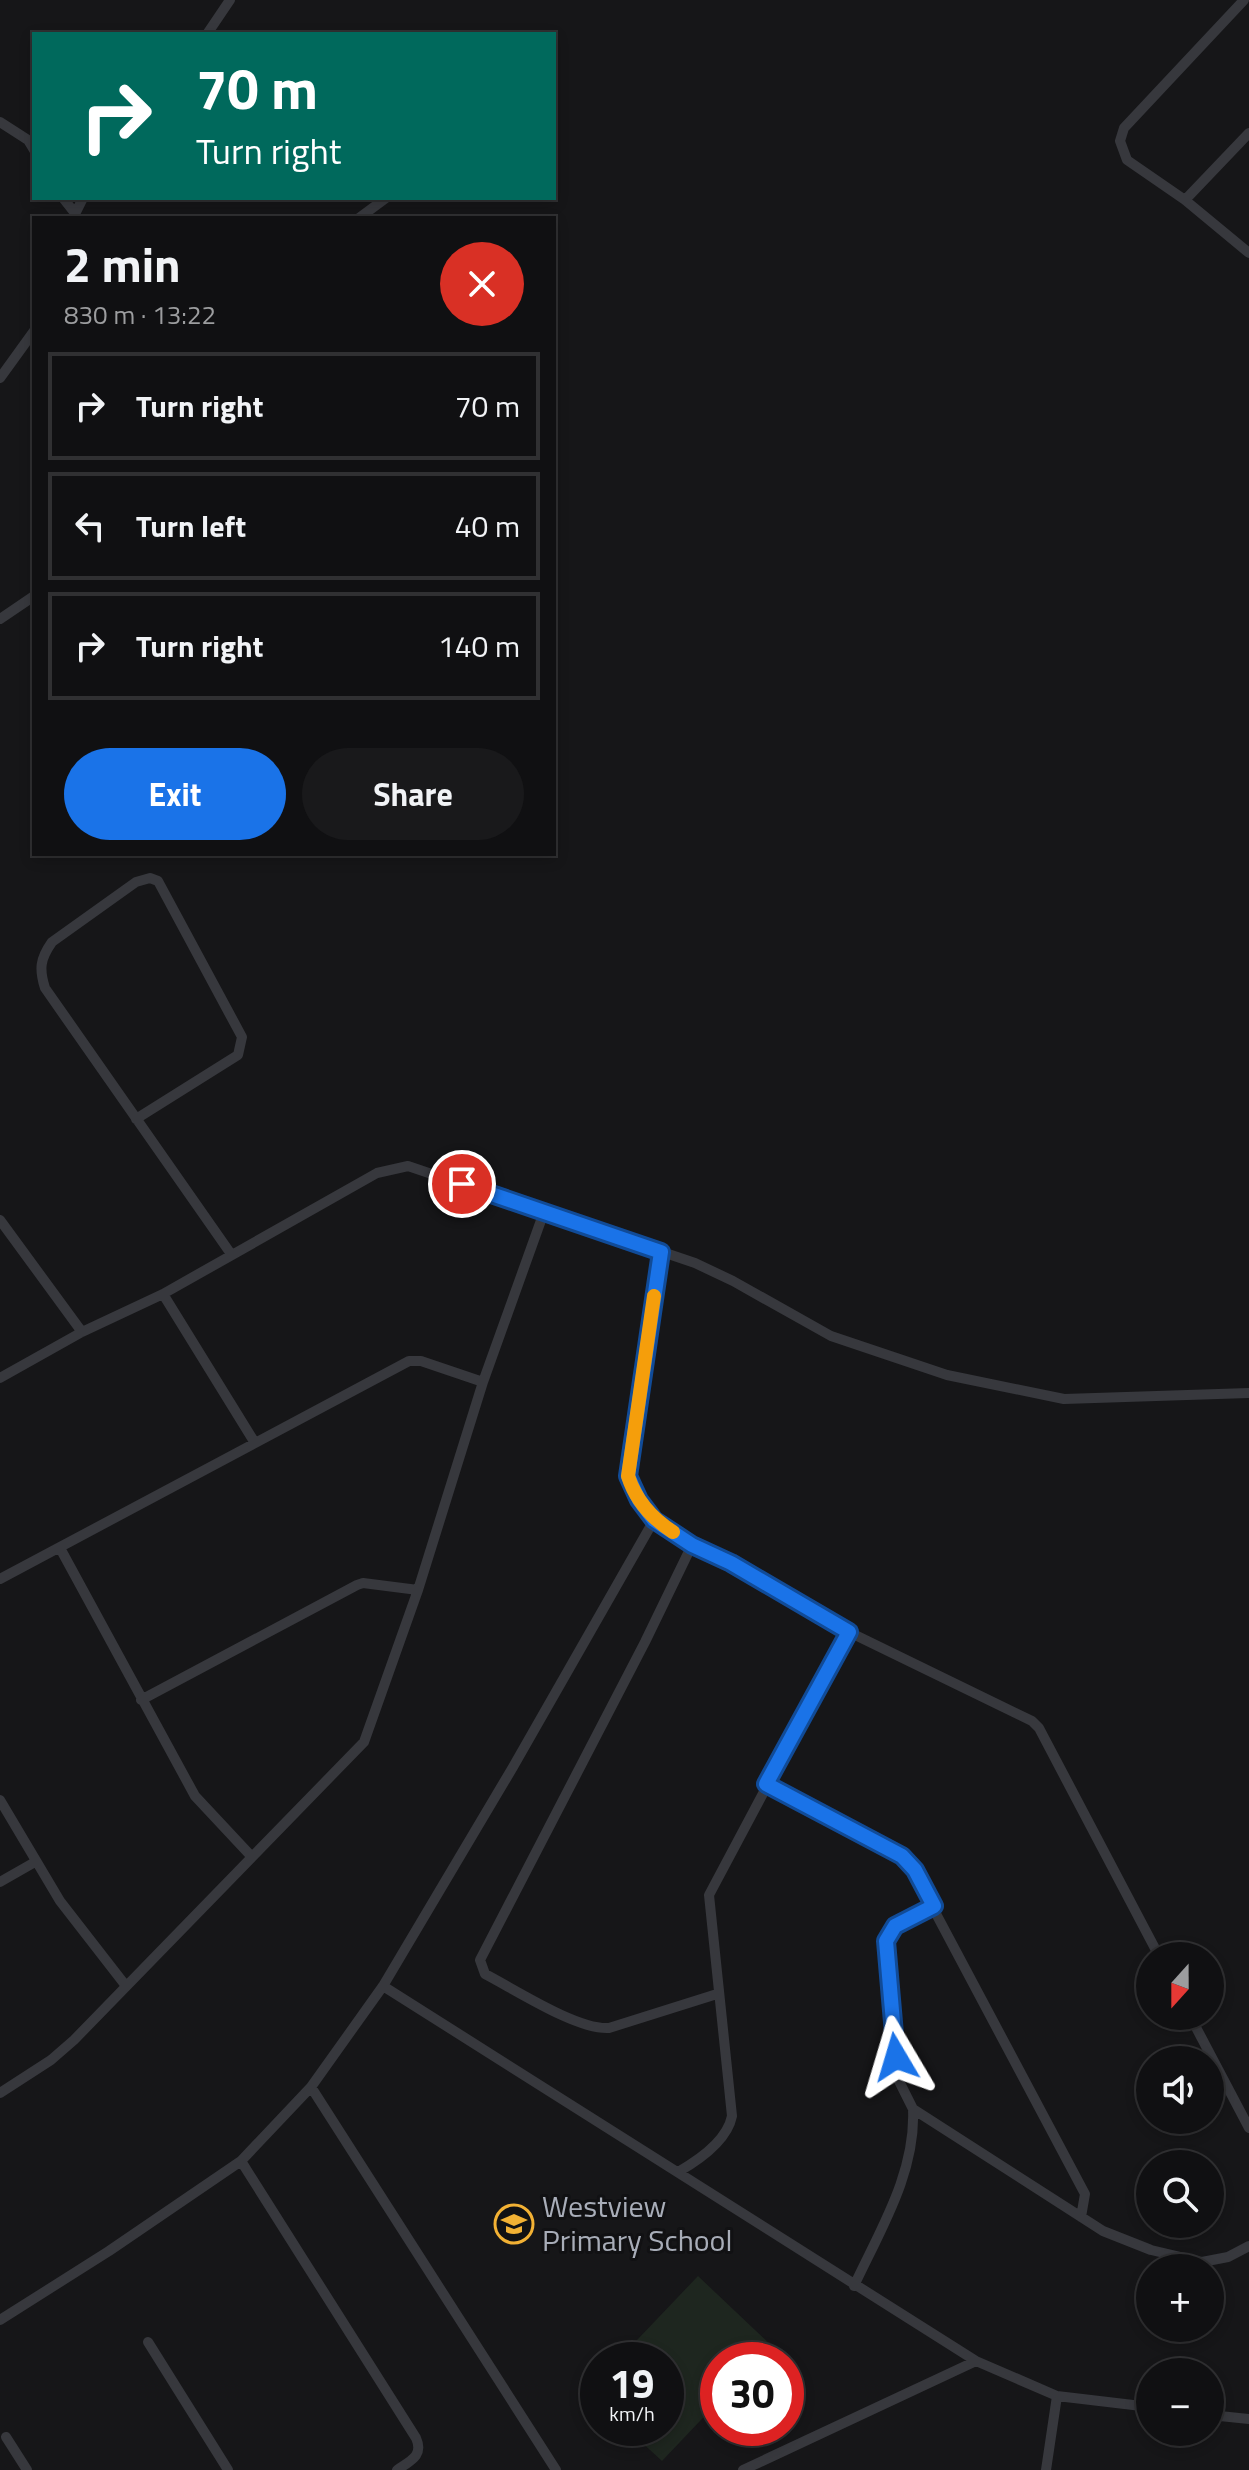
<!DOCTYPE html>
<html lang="en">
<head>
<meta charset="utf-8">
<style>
	:root { --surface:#101012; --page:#19191b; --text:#f1f3f6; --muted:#9c9d9f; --line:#303032; --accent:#1a73e8 }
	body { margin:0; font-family:"Titillium Web",sans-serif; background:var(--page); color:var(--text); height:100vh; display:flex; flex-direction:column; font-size:30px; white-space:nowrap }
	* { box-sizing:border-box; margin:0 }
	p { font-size:26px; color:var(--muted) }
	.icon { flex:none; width:44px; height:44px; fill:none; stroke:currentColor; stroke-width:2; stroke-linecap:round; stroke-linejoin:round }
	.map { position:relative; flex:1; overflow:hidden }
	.details { position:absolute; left:32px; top:216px; width:524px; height:640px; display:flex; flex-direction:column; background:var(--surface); border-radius:0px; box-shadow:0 4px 12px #0003,0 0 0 2px var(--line) }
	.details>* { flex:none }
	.top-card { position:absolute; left:32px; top:32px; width:524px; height:168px; border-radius:0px; box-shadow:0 4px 12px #0003,0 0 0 2px var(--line); background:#00695c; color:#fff; overflow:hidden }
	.needle { width:52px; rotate:201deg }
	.tools { position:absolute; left:1136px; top:1942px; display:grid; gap:16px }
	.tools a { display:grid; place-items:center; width:88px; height:88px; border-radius:50%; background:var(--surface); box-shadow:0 4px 12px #0003,0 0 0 2px var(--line); font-size:40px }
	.speed { position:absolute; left:580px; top:2342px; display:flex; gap:16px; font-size:40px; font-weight:700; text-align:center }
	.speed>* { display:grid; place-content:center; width:104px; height:104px; border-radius:50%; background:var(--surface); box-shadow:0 4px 12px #0003,0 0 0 2px var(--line); line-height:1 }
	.speed small { font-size:20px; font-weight:400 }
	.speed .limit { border:12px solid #d22; background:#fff; color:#111 }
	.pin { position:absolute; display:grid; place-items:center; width:68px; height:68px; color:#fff; margin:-34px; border:4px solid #fff; border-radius:50%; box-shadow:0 2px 8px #0007 }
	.me { position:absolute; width:88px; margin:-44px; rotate:353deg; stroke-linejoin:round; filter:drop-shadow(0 0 6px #0008) }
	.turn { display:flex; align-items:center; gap:28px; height:168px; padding:0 32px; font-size:36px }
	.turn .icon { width:104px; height:104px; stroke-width:2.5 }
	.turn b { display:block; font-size:56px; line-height:68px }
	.round { display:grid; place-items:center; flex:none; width:84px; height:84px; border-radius:42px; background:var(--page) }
	.head { display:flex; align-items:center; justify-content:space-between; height:136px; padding:0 32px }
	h1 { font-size:48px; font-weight:700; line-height:60px }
	.cta { display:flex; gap:16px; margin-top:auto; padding:16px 32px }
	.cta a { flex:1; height:92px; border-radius:48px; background:var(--accent); color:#fff; font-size:32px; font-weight:700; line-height:92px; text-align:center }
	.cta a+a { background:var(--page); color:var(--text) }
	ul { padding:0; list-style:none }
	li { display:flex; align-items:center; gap:24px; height:108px; margin:0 16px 12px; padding:0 16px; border:4px solid var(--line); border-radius:0px }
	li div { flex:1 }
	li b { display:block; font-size:30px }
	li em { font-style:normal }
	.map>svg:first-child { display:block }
</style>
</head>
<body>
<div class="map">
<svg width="1249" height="2470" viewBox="0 0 1249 2470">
	<rect width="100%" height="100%" fill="#161618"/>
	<path fill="#1e261f" d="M698 2276 772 2346 758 2360H718V2402L662 2461 626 2428H666V2360H618Z"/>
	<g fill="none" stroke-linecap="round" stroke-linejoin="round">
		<path stroke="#37383d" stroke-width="10" d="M1244 0 1124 128 1120 141 1127 160 1185 200 1249 253
			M207 34 230 0
			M0 122 28 140 34 150
			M63 198 74 212
			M1185 200 1249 133
			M73 218 83 198
			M359 218 386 198
			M0 378 34 331
			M0 619 34 596
			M136 1119 238 1055 242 1037 158 881 150 878 136 882 52 942C40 959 39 969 45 988L231 1254
			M0 1220 82 1332
			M661 1252 628 1476 639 1500 654 1520 692 1545 731 1563 849 1632 1032 1721 1039 1728 1159 1956
			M163 1294 255 1443
			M0 1378 82 1332 163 1294 377 1173 408 1166 695 1263 733 1281 831 1336 947 1375 1064 1399 1249 1393
			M692 1545 645 1642 480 1960 485 1974C516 1990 577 2030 609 2028L717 1994
			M60 1548 195 1796 252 1857
			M0 1579 409 1361H421L483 1382
			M141 1700 357 1585 363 1583 418 1590
			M766 1784 908 1861 1085 2194 1081 2217
			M0 1800 60 1901 126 1986
			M0 1882 35 1862
			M934 1906 895 1926 886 1941 899 2081 913 2109 1103 2231 1151 2250 1202 2262 1228 2257 1249 2246
			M383 1986 976 2361 1057 2396 1150 2407
			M1190 2016 1249 2128
			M311 2087 556 2470
			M0 2093 51 2060 74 2040 364 1742 418 1590 483 1382 544 1212
			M241 2161 416 2438C424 2456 410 2461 397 2470
			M678 2172C699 2160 727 2141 732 2116L709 1895 849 1632
			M854 2286C880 2230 916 2173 913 2109
			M0 2320 109 2251 241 2161 311 2087 383 1986 513 1767 654 1520
			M148 2342 228 2470
			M1210 2415 1249 2419
			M6 2437 27 2470
			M743 2470 976 2361
			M1046 2470 1057 2396"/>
	</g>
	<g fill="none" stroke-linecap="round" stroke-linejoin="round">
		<defs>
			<path id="route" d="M462 1184 661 1252 628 1476 639 1500 654 1520 692 1545 731 1563 849 1632 766 1784 902 1856 915 1870 934 1906 895 1926 886 1941 896 2057"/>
		</defs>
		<use href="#route" stroke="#114b97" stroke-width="20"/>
		<use href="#route" stroke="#1a73e8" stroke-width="14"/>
		<path stroke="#f59e0b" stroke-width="14" d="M654 1296 628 1476C636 1501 651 1518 673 1532"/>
	</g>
	<defs>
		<symbol id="school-ring" viewBox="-11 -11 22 22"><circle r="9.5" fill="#111113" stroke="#f2b134" stroke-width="1.5"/><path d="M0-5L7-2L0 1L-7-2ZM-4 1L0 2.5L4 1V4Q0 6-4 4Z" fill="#f2b134"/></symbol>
	</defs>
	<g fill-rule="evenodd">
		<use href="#school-ring" x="492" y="2202" width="44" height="44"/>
	</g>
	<g text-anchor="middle" stroke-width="6" stroke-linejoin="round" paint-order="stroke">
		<g font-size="30" fill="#a8adb8" stroke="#111113" text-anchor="start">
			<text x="542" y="2217">Westview<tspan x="542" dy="34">Primary School</tspan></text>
		</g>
	</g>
</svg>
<div class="tools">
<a><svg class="needle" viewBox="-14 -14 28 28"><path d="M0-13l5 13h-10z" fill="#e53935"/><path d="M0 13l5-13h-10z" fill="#9c9d9f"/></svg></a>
<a><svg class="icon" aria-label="sound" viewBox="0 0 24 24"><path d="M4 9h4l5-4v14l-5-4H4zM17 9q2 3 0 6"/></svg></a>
<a><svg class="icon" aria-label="search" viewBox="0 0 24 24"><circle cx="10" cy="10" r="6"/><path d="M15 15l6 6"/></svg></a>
<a>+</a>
<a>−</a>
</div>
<div class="speed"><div>19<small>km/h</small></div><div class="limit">30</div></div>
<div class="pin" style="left:462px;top:1184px;background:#d93025"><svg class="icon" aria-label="arrive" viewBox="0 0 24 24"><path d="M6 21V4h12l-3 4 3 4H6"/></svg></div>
<svg class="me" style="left:896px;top:2057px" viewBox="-20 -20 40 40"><path d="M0-17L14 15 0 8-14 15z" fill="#1a73e8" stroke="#fff" stroke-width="4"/></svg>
<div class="top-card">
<div class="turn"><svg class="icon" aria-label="right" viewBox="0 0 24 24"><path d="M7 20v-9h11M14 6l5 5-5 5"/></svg><div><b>70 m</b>Turn right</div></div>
</div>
<section class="details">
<div class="head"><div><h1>2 min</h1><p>830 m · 13:22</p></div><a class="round" style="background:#d93025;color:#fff"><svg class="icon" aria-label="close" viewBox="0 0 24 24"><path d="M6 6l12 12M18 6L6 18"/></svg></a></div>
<ul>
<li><svg class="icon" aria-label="right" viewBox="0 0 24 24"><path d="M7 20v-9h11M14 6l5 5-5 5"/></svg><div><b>Turn right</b></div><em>70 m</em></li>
<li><svg class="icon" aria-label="left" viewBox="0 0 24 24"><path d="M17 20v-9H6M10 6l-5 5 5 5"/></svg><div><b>Turn left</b></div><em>40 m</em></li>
<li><svg class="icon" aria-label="right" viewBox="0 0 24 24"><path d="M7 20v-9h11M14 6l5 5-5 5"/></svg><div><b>Turn right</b></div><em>140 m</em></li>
</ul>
<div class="cta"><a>Exit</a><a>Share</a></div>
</section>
</div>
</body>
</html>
